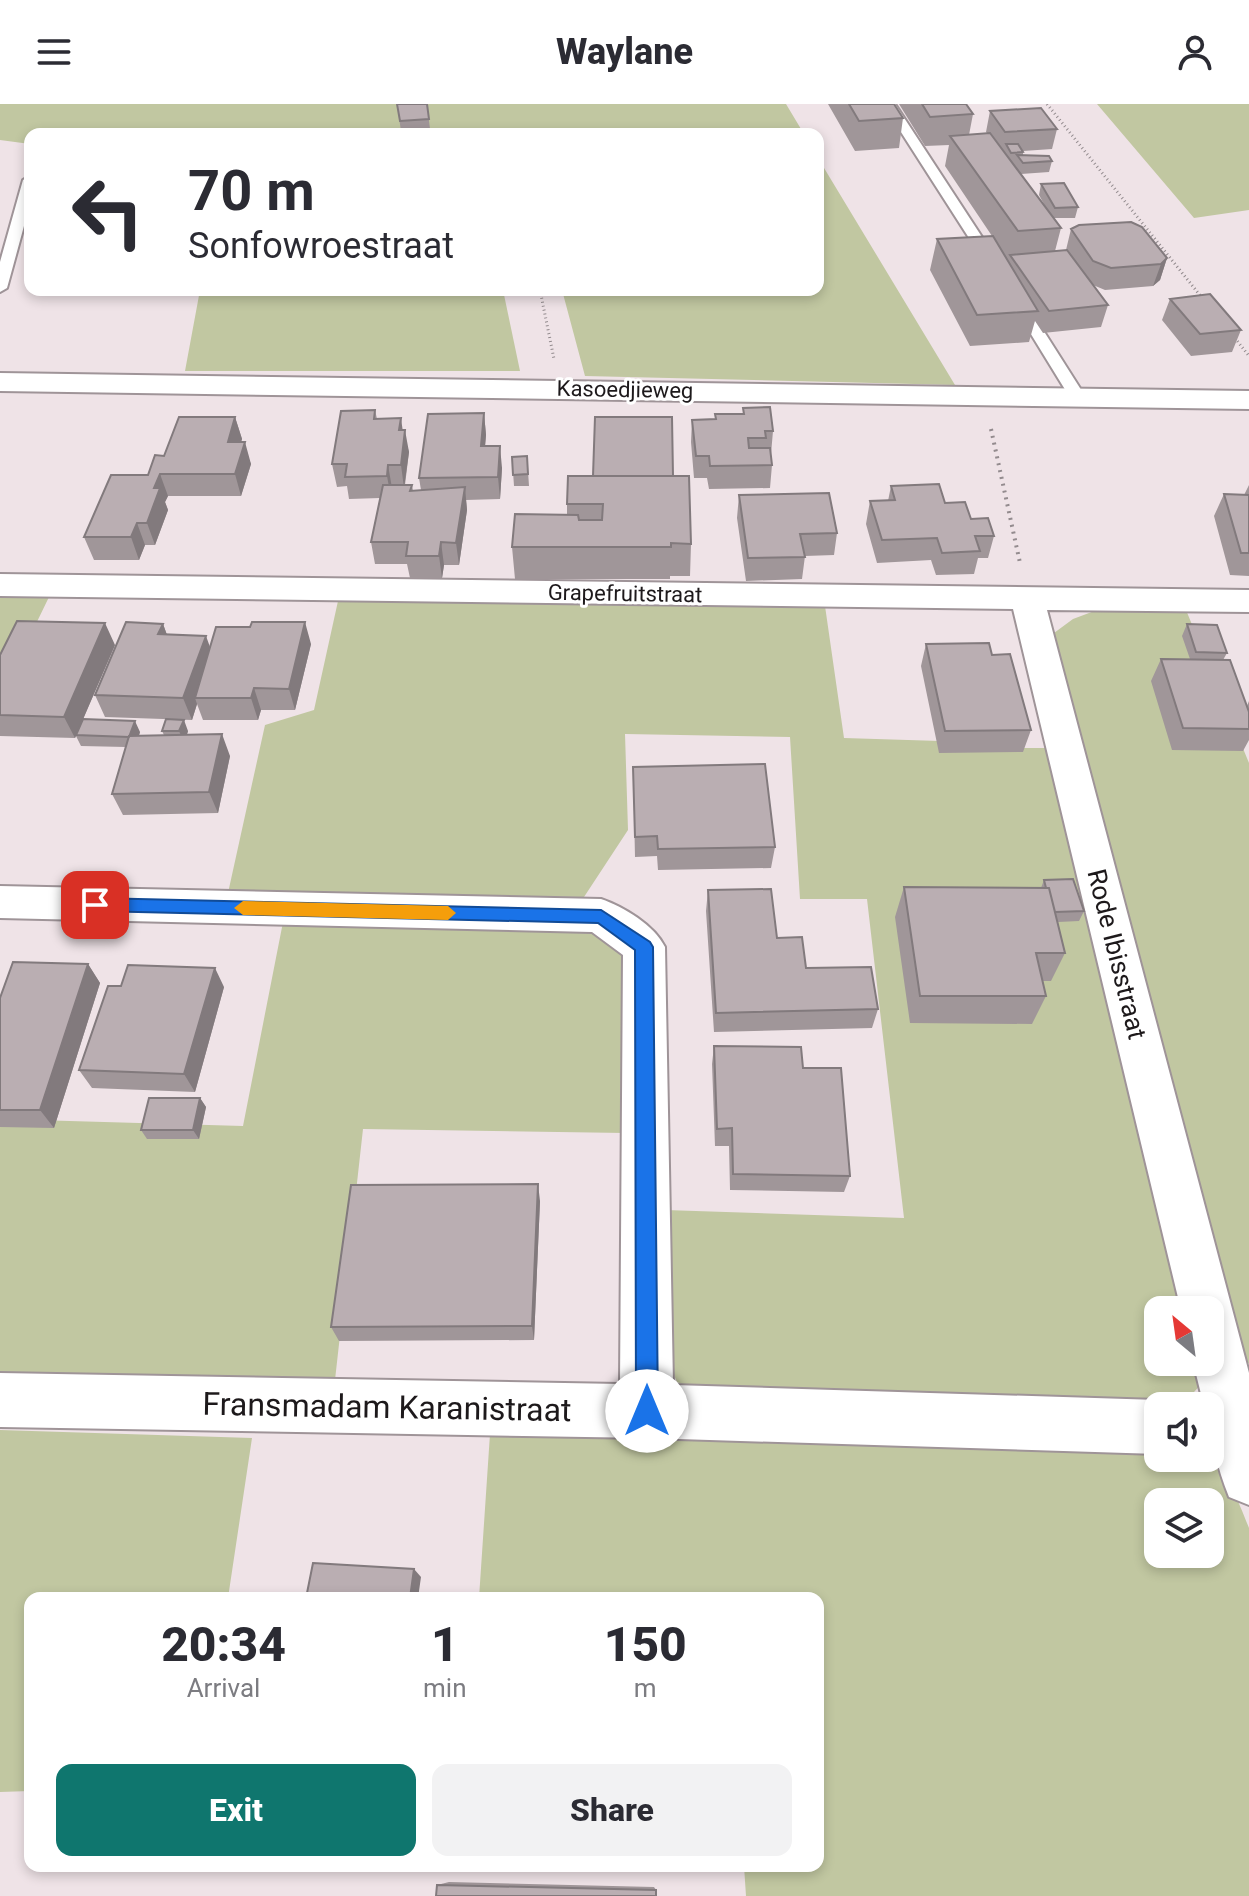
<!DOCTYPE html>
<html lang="en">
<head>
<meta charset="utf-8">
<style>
	:root { --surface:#fff; --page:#f2f2f3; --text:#2b2b33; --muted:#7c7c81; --accent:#0f766e }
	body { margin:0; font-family:Roboto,sans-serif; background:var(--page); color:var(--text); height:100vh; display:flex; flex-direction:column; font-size:30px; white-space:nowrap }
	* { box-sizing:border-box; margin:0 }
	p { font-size:26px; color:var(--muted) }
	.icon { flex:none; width:44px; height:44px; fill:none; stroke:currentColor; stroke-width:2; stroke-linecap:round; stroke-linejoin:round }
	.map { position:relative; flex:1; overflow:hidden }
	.side { position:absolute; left:24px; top:1488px; width:800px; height:280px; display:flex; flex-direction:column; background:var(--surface); border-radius:16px; box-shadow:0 4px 12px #0003 }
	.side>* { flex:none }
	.top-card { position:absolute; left:24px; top:24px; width:800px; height:168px; border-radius:16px; box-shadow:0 4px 12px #0003; background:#fff; color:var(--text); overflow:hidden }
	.needle { width:52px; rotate:331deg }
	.buttons { position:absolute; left:1144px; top:1192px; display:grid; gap:16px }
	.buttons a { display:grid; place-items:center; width:80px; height:80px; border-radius:16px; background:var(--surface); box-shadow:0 4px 12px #0003; font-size:40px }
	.pin { position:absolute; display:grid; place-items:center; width:68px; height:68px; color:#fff; margin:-34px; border-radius:16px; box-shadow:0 4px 12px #0006 }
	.me { position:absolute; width:88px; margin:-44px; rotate:0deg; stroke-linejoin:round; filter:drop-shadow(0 0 6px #0008) }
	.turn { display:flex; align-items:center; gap:28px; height:168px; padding:0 32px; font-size:36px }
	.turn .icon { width:104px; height:104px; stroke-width:2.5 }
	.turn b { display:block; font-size:56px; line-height:68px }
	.eta { display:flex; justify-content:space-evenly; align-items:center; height:136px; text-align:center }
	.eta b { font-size:48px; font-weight:800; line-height:56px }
	.action { display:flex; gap:16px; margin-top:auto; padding:16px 32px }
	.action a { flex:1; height:92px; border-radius:16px; background:var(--accent); color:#fff; font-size:32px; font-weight:800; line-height:92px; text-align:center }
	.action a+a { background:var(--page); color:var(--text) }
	header { display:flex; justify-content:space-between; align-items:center; height:104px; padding:0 32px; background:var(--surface); font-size:36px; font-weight:800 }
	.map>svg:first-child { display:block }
</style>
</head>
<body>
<header><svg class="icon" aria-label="menu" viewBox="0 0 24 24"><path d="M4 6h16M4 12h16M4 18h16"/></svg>Waylane<svg class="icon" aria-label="person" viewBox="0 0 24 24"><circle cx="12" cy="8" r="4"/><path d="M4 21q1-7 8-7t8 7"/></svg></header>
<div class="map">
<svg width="1249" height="1792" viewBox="0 0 1249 1792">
	<rect width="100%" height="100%" fill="#efe3e7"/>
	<path fill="#c1c7a1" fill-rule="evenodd" d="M0 0H786L804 30H521L520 27 462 30H30V40L0 36Z
		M1097 0H1249V106L1194 114Z
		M818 54 955 281 585 272 562 186H818Z
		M200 186H503L520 267H185Z
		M49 493 0 594V494Z
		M338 497 825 502 844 634 940 637 944 644H1051L1189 1206H1158V1258H1202L1207 1274 1181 1302 712 1293 677 1278 659 1237 665 1106 904 1114 867 795H800L790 633 625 630 628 726 584 793 228 789 265 621 314 606Z
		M1097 506H1186L1249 659V1260L1240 1247 1110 770 1089 664 1054 529 1073 515Z
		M284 813 577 819 618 842 631 860 625 1029 363 1025 334 1285 0 1277V1015L243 1022Z
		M0 1326 252 1334 228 1494H30V1687L0 1688Z
		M490 1330 1158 1336V1354H1201C1229 1368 1238 1397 1249 1424V1792H746L744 1762H818V1494H479ZM1158 1398H1210V1450H1158Z"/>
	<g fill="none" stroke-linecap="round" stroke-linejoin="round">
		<defs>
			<path id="service" d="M883 0H895L999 159 997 162H987Z
				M30 72V100L7 184 0 188V158L23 76Z
				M1017 192 1024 196 1085 292 1083 295H1071L1069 292 1010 196Z"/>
			<path id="minor" d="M0 269 1249 287V305L0 287Z
				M0 470 1249 486V508L1047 506 1249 1269V1401L1229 1393C1217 1363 1210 1334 1210 1302H1204L1193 1258H1210V1206H1181L1013 505 0 492Z
				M0 782 601 795C624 803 654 821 665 843L673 1281 1158 1296 1173 1302H1158V1350L647 1334 0 1323V1269L620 1280 623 851 592 828 0 814Z"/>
		</defs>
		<use href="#service" stroke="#9f9498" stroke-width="4"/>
		<use href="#minor" stroke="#9f9498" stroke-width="4"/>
		<path stroke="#938b8e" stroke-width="3" stroke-dasharray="1 3" stroke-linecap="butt" d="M1047 0 1203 195
			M540 186 554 255
			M1235 234 1249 252"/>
		<path stroke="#938b8e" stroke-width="4" stroke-dasharray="2 5" stroke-linecap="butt" d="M991 325 1020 459"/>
		<use href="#service" fill="#fff" fill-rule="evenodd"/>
		<use href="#minor" fill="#fff" fill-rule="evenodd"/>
	</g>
	<path fill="#a09699" d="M397 0H427L430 25 401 27Z
		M828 0H894L903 14 899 44 855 47Z
		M899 0H966L973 10 969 31 987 29 986 28 990 7 1057 25 1052 45 1023 47V51L1052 57 1049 68 1021 70 1045 102 1039 91 1041 80 1078 103 1075 114H1054L1061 124 1055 147 1066 146 1071 125 1167 154 1160 176 1153 182 1105 186 1093 181 1108 201 1101 223 1043 229 1035 217 1029 238 970 242 930 166 937 135 992 132 945 62 949 41 925 42Z
		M1170 195 1241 226 1232 248 1191 252 1162 216Z
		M743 304 773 327 771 350 772 361 770 384 709 385 707 374H694L691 338 692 316 715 315V310H743Z
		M375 306 377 315 402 326 409 348 405 381H412L413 387 421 386 419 374 484 309 486 331 485 342 502 364 500 395 466 396 467 406 459 461H444L442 474H410L407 460H375L371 438 380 394 349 395 347 382 337 383 332 360Z
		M235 313 242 335 241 338 251 360 241 392H168L165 398 168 406 155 441H145L139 456H94L84 433 148 371 164 352Z
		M527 352 529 382H514L512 353Z
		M673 372 691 440 690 472H670V475H515L512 443 567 411V400Z
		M1249 381V472L1230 471 1214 412 1224 390 1244 391Z
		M891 382 945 399 971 415 994 432 988 454H978L974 470 936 471 931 456 877 459 866 420 870 397H888Z
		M739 391 837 429 834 451 805 452 802 475 746 477 737 414Z
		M163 520 167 531 210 543 311 540 295 606H261L258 616H203L197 600 192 616 105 613 95 591Z
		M1187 520 1227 549 1223 556 1247 602 1249 597V636L1243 647 1172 646 1151 577 1161 555H1190L1182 532Z
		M926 540 1031 626 1023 648 939 649 921 562Z
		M115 541 83 615 140 628 139 632 164 631 162 627H188L187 631 230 652 218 709 123 711 112 690 126 643 81 642 76 632 75 634 0 632V551Z
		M633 663 775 743 771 764 658 766 657 752 635 753Z
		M1044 776 1084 807 1079 817 1058 818 1065 849 1051 877H1042L1046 892 1032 920 910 919 895 813 904 783 1041 784Z
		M708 786 777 834 806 864 878 905 872 924 714 928 706 807Z
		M88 860 100 879 54 1024 0 1023V894Z
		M121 882 224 883 195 988 92 984 79 966Z
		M714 942 803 964 850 1072 844 1088 730 1086 729 1042H715L712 960Z
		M200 994 206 1003 199 1035H147L141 1026Z
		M540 1097 534 1236 339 1237 331 1223Z
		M449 1778 654 1783 656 1786 437 1781Z"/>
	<path fill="#827a7d" d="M1167 154 1160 176 1153 182 1161 160Z
		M484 309 486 331 483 365 481 342Z
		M235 313 242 335 234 360 228 338Z
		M401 314 404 336 405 326 409 348 404 384 401 361 399 326Z
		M245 338 251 360 241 392 235 370Z
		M500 342 502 364 500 395 498 373Z
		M388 361 392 384 391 394 387 372Z
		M160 370 168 392 165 398 168 406 155 441 147 419 154 384Z
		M465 383 467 406 459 461 456 439Z
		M137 419 145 441 139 456 131 433Z
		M441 438 444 461 442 474 439 452Z
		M305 518 311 540 295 606 289 585Z
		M105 519 115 541 75 634 64 613Z
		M163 520 171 542 158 530Z
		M206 532 214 554 195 594 197 600 192 616 183 594Z
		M254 584 261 606 258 616 251 594Z
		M184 616 188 627 184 638 179 627Z
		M135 617 140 628 134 644 129 633Z
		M222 630 230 652 218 709 209 688Z
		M88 860 100 879 54 1024 40 1006Z
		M215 864 224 883 195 988 184 970Z
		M200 994 206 1003 199 1035 193 1026Z
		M538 1080 540 1097 534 1236 532 1222Z
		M414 1465 421 1473 418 1494H410Z"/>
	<path fill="#baaeb2" stroke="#827a7d" stroke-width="2" d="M397 0H427L429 15 400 17Z
		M849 0H894L903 14 859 17Z
		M922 0H966L973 10 930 13Z
		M1041 4 1057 25 1005 28 990 7Z
		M439 26V30H411L412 27Z
		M990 29 1061 124 1018 127 950 32Z
		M1006 40H1018L1023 48 1011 49Z
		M1017 51 1049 52 1052 57 1023 59Z
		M1064 79 1078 103 1055 104 1041 80Z
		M1131 118 1142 123 1167 154 1161 160 1111 164 1093 157 1071 125 1079 121Z
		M993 132 1038 207 977 211 937 135Z
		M1067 146 1108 201 1049 207 1010 151Z
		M1210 190 1241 226 1200 230 1170 195Z
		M770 303 773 327H765L766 334H748L749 344H770L772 361 710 362 709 352H696L692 316 716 315 715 310H744L743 304Z
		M375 306 374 315 401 314 399 326H405L401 361H388L387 372 345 373 347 360H332L341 307Z
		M484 309 481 342H500L498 373 419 374 428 310Z
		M179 313H235L228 338H245L235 370H160L154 384H160L147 419H137L131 433H84L111 371H148L155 351 164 352Z
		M595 313H672L673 372H593Z
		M527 352 528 370 513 371 512 353Z
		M568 372H689L691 440 671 439V443H512L515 410 578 411 579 416H602L603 400H567Z
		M939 380 945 399 965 398 971 415 988 414 994 432H975L980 447 942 449 937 434 882 436 870 397 895 396 891 382Z
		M383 381H412L410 387 465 383 456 439 441 438 439 452H406L408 438H371Z
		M829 389 837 429 800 430 805 453 748 454 739 391Z
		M1224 390 1249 391V449H1241Z
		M17 517 105 519 64 613 0 611V551Z
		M126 518 163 520 158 530 206 532 183 594 95 591Z
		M252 518H305L289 585 254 584 251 594H195L216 523H250Z
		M1187 520 1217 521 1227 549 1196 548Z
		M989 539 992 551 1010 550 1031 626 945 627 926 540Z
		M1161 555 1230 556 1249 608V625L1183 624Z
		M83 615 135 617 129 633 76 631Z
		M166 615 184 616 179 627H162Z
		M222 630 209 688 112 690 129 632Z
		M765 660 775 743 658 745 657 732 635 733 633 663Z
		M1073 775 1084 807 1055 808 1049 784H1046L1044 776Z
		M904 783 1049 784 1065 849H1036L1046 892H920Z
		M771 785 777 834 802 833 806 864 871 863 878 905 716 909 708 786Z
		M13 858 88 860 40 1006H0V894Z
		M128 861 215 864 184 970 79 966 108 882H121Z
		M714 942 801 943 803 964H841L850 1072 733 1070 732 1024 717 1025Z
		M149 994H200L193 1026H141Z
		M538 1080 532 1222 331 1223 351 1081Z
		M313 1459 414 1465 410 1494H306Z
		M437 1781 656 1786V1792H436Z"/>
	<path fill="#1a73e8" stroke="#114b97" stroke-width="2" d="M95 794 601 806 650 838 653 843 658 1307 655 1315 647 1318 639 1315 636 1307 635 846 598 819 95 807 86 801Z"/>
	<path fill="#f59e0b" d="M243 797 448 802 456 809 448 816 243 811 234 804Z"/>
	<g text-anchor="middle" stroke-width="6" stroke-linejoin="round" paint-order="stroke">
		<g font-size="22" fill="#1d191b" stroke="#fff">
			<text transform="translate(625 285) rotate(1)" y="8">Kasoedjieweg</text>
			<text transform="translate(625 489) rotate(1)" y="8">Grapefruitstraat</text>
		</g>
		<g font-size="26" fill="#1d191b" stroke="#fff">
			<text transform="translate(1117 850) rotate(76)" y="9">Rode Ibisstraat</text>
		</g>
		<g font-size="32" fill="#1d191b" stroke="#fff">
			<text transform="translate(387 1303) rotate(1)" y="11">Fransmadam Karanistraat</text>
		</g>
	</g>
</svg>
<div class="buttons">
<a><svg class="needle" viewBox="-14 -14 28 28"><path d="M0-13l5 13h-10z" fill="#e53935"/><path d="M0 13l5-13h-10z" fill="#7c7c81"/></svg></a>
<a><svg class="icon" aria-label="sound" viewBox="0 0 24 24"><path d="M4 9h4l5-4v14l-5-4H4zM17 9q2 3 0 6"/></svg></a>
<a><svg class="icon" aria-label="layers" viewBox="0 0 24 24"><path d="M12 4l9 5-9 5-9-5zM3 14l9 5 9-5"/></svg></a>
</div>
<div class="pin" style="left:95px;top:801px;background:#d93025"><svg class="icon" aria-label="arrive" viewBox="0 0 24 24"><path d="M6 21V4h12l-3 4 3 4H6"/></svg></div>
<svg class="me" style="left:647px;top:1307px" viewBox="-20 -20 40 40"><circle r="19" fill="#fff"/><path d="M0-13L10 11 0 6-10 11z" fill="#1a73e8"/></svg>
<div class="top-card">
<div class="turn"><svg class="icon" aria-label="left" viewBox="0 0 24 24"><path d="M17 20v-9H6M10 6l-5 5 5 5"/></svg><div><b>70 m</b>Sonfowroestraat</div></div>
</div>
<section class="side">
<div class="eta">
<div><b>20:34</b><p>Arrival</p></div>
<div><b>1</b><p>min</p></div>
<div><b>150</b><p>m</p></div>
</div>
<div class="action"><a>Exit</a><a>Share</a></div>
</section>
</div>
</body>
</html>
